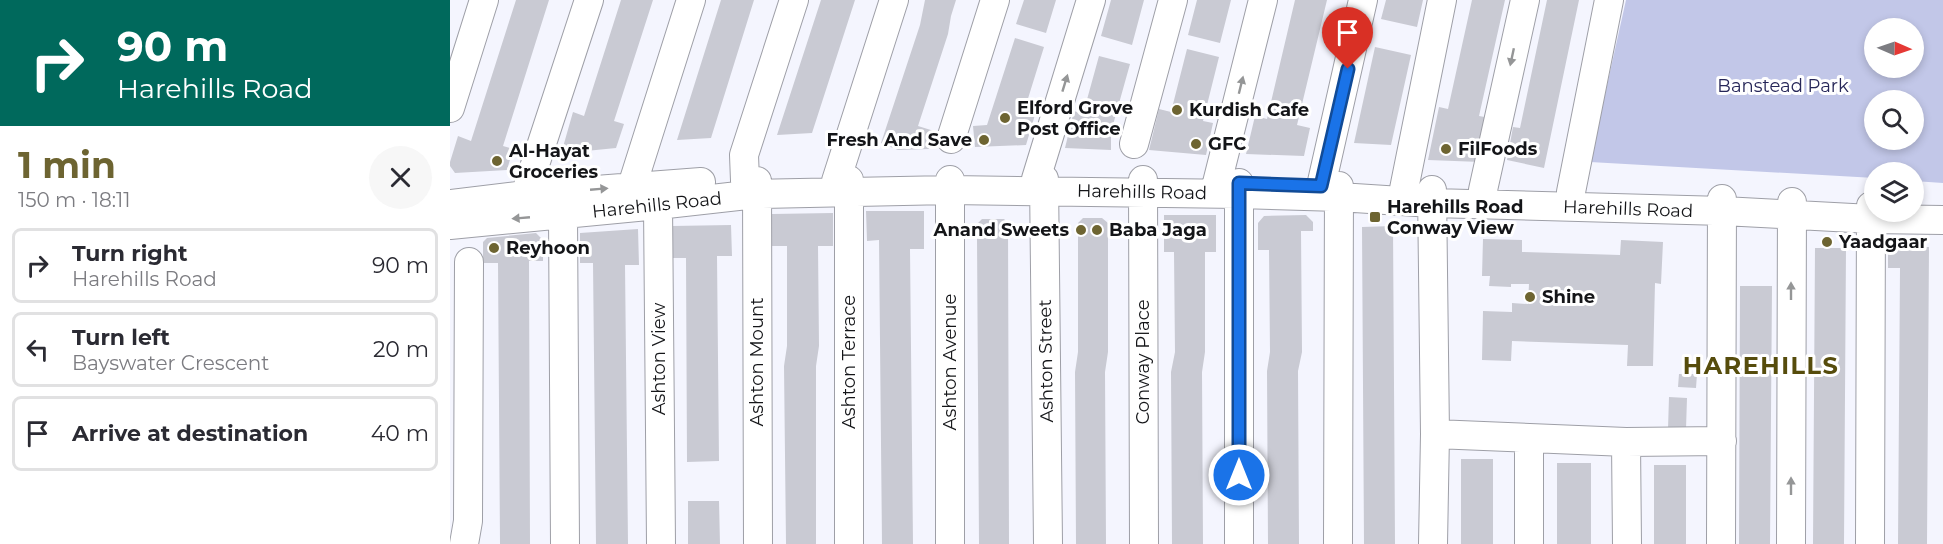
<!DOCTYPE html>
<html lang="en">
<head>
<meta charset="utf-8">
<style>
	:root { --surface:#fff; --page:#f7f7f7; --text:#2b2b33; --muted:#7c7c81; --line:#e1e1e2; --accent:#6d6431 }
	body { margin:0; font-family:Montserrat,sans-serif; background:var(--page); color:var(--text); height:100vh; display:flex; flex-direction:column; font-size:22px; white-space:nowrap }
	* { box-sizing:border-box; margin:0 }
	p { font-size:20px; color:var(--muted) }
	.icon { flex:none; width:33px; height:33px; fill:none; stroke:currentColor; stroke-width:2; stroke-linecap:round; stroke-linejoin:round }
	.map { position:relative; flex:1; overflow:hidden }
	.drawer { display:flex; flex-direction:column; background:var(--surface); width:450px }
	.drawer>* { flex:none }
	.guide { background:#00695c; color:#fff; overflow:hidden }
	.needle { width:39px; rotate:92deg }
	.tools { position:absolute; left:1414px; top:18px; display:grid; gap:12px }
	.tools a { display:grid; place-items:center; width:60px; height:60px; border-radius:50%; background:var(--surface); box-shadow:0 3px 9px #0003; font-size:30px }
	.pin { position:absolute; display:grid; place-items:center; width:51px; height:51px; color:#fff; margin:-62px -26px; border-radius:50% 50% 50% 0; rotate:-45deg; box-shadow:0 0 6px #0007 }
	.pin .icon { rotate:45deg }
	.me { position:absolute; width:66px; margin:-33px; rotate:0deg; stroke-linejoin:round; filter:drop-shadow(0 0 4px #0008) }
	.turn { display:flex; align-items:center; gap:21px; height:126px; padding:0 18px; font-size:27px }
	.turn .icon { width:78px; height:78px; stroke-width:2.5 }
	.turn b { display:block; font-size:42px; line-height:51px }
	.round { display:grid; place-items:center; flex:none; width:63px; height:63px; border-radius:32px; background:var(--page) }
	.summary { display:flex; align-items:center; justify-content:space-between; height:102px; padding:0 18px }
	h1 { font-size:36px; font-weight:700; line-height:45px; color:var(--accent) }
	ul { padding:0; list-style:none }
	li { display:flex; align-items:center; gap:18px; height:75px; margin:0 12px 9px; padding:0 6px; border:3px solid var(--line); border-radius:9px }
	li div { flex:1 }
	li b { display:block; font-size:22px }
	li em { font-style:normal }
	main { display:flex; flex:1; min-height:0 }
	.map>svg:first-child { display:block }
</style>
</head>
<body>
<main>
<section class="drawer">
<div class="guide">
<div class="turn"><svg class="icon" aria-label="right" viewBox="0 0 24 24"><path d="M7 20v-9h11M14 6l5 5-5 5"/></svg><div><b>90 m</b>Harehills Road</div></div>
</div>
<div class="summary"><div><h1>1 min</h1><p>150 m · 18:11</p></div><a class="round"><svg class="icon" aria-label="close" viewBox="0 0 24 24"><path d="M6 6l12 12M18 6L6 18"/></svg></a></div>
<ul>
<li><svg class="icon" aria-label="right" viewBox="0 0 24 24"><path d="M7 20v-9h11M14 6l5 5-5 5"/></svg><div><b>Turn right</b><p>Harehills Road</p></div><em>90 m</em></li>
<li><svg class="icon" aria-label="left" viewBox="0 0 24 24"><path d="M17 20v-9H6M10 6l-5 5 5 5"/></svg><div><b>Turn left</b><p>Bayswater Crescent</p></div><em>20 m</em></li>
<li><svg class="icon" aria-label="arrive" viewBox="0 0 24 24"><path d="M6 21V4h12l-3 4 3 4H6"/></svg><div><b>Arrive at destination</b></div><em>40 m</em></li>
</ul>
</section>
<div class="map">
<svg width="1493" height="544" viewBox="0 0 1493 544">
	<rect width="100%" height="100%" fill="#f4f5fe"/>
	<path fill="#c2c7e8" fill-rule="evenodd" d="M1176 0H1493V183L1464 181V172H1425V178L1140 162ZM1425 28H1464V68H1425ZM1425 100H1464V140H1425Z"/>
	<path fill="#c9cad3" d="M66 0H99L53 146 63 149 57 170 5 173 0 166V162L8 136 21 141Z
		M171 0H203L164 121 174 124 166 148 116 153 113 147 123 112 134 116Z
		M271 0H304L261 138 227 140Z
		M371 0H405L362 133 327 135Z
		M475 0H506L501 16 498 34 468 126 484 131 479 149 448 150 431 143 470 25Z
		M574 0H606L596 33 566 24Z
		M661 0H694L682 45 651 36Z
		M747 0H781L770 43 738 35Z
		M845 0H877L847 125 860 128 854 156 796 154 805 116 817 119Z
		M936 0H973L967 27 931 19Z
		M1022 0H1055L1029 116 1040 118 1031 162 978 160 989 107 998 109Z
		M1097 0H1129L1094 168 1057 160 1063 127 1070 128Z
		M565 38 594 47 576 105 587 108 576 145 525 147 523 126 537 125Z
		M925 47 961 55 941 145 904 143Z
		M737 49 769 57 753 121 763 123 756 155 699 150 709 109 721 112Z
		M649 56 680 64 661 132V150L615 148 624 111 633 114Z
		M416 211H474V249H460L463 544H432L429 240 417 241Z
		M383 213V246H368L369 346 366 366V544H336L334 366 337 346V246H322V214Z
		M714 215H766V252H755V352L752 372 753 544H722L721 372 725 352 724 252H714Z
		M856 215 863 222V231H851L852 352 848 371 849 544H818L817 371 820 352 819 250H808V223L814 216Z
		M633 218H652L658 223V352L655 372 656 544H626L625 372 628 352V223Z
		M532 219H554L558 223 559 544H529L527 238V224Z
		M281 225 282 256H267L269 461 237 462 236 258H222V226Z
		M943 226 945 544H914L912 227Z
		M188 229 189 265H175L178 544H146L143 263H130V233Z
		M86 233 93 240V261H79L80 544H50L48 263H33V242L37 238Z
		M1033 239 1072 240V252L1170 255 1171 240 1213 242 1211 284 1205 283 1203 366H1177L1178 345 1062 341 1061 361 1032 360 1033 311 1062 312V303L1078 304 1079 284H1061V287L1039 286 1040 276H1032Z
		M1438 243H1463L1464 247H1479L1477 544H1448L1450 268H1438Z
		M1365 248H1396L1394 544H1363Z
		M1290 286H1322L1320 544H1289Z
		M1229 374H1247L1246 388 1228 387Z
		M1219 397 1237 398 1236 429H1218Z
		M1011 459H1043V544H1011Z
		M1107 463H1141V544H1107Z
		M1204 465H1236V544H1204Z
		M238 501H269L270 544H238Z"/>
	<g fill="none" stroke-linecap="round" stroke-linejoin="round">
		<defs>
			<path id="minor" d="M0 108 34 0
				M501 139 545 0
				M684 144 723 0
				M586 179 641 0
				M594 179 598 544
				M500 180V544
				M693 180 694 544
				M295 181 294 155 344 0
				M307 181 308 544
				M386 181 444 0
				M767 183 813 0
				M182 186 241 0
				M871 186 913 0
				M954 189 992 0
				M982 190 985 434 983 544
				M1033 190 1075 0
				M1121 192 1159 0
				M75 195 139 0
				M193 195 208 205 211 544
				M0 204 116 190H146L251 182
				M0 225 208 205 306 194 500 190 789 194 889 197 982 203 1273 211 1421 219 1493 220
				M985 434 1176 442 1272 441
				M1079 438V544
				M1176 442 1177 544
				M14 544 18 521 19 262
				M115 544 113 215 115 195
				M399 544V180
				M789 544V183
				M888 544 889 186
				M1271 544 1272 199
				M1341 544 1342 202
				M1420 544 1421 206"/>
		</defs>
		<use href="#minor" stroke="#9e9fa7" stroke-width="30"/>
		<use href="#minor" stroke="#fff" stroke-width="28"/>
	</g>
	<defs><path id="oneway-solid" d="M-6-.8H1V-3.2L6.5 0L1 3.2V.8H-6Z" transform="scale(1.5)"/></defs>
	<g fill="#959697">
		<use href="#oneway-solid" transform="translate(1062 57) rotate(102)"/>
		<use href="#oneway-solid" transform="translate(615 83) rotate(-73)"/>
		<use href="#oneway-solid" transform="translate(791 85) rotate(-76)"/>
		<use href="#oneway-solid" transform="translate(149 189) rotate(-5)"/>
		<use href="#oneway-solid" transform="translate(71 218) rotate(175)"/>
		<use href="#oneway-solid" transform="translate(1341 291) rotate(-90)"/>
		<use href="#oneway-solid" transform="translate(1341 486) rotate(-90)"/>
	</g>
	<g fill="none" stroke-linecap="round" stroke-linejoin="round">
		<defs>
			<path id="route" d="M789 475V183L871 186 898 69"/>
		</defs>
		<use href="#route" stroke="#114b97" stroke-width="15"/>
		<use href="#route" stroke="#1a73e8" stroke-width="10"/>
	</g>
	<g fill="#6d6431" stroke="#fff" stroke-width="2">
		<circle cx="727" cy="110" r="6"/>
		<circle cx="555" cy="118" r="6"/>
		<circle cx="534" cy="140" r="6"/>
		<circle cx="746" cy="144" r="6"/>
		<circle cx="996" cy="149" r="6"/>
		<circle cx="47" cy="161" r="6"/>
		<rect x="919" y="211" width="12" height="12" rx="3"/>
		<circle cx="631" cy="230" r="6"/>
		<circle cx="647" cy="230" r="6"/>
		<circle cx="1377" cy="242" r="6"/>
		<circle cx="44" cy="248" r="6"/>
		<circle cx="1080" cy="297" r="6"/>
	</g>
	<g text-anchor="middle" stroke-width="6" stroke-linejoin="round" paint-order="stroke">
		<g font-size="18" fill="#262658" stroke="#fff">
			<text x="1333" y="92">Banstead Park</text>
		</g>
		<g font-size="18" font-weight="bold" fill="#141518" stroke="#fff" text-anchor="start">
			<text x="567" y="114">Elford Grove<tspan x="567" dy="21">Post Office</tspan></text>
			<text x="739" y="116">Kurdish Cafe</text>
			<text x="522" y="146" text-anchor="end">Fresh And Save</text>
			<text x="758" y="150">GFC</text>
			<text x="1008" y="155">FilFoods</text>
			<text x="59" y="157">Al-Hayat<tspan x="59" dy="21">Groceries</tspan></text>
			<text x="937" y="213">Harehills Road<tspan x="937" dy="21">Conway View</tspan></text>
			<text x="619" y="236" text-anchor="end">Anand Sweets</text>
			<text x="659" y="236">Baba Jaga</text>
			<text x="1389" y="248">Yaadgaar</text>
			<text x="56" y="254">Reyhoon</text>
			<text x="1092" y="303">Shine</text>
		</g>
		<g font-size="18" fill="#141518" stroke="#fff">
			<text transform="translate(692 192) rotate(1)" y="6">Harehills Road</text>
			<text transform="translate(207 205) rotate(-6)" y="6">Harehills Road</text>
			<text transform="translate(1178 209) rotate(2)" y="6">Harehills Road</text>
			<text transform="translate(209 359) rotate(-90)" y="6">Ashton View</text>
			<text transform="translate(596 361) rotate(-91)" y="6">Ashton Street</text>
			<text transform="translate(307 362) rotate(-90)" y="6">Ashton Mount</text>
			<text transform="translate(399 362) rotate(-90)" y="6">Ashton Terrace</text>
			<text transform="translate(500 362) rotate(-90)" y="6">Ashton Avenue</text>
			<text transform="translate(693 362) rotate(-90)" y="6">Conway Place</text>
		</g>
		<g font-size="24" font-weight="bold" letter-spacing="1.5" fill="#564c0c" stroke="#fff">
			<text x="1311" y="374">HAREHILLS</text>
		</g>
	</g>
</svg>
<div class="tools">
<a><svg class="needle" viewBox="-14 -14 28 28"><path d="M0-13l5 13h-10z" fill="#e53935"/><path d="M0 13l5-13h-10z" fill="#7c7c81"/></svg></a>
<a><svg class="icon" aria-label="search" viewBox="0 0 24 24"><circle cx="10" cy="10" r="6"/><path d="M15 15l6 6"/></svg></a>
<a><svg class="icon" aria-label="layers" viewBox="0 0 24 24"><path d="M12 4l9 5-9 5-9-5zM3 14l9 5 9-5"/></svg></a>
</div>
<div class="pin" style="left:898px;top:69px;background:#d93025"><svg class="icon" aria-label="arrive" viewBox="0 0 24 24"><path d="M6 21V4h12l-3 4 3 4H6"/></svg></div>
<svg class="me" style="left:789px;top:475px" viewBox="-20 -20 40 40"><circle r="17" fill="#1a73e8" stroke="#fff" stroke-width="3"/><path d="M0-11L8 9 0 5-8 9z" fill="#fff"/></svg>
</div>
</main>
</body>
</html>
